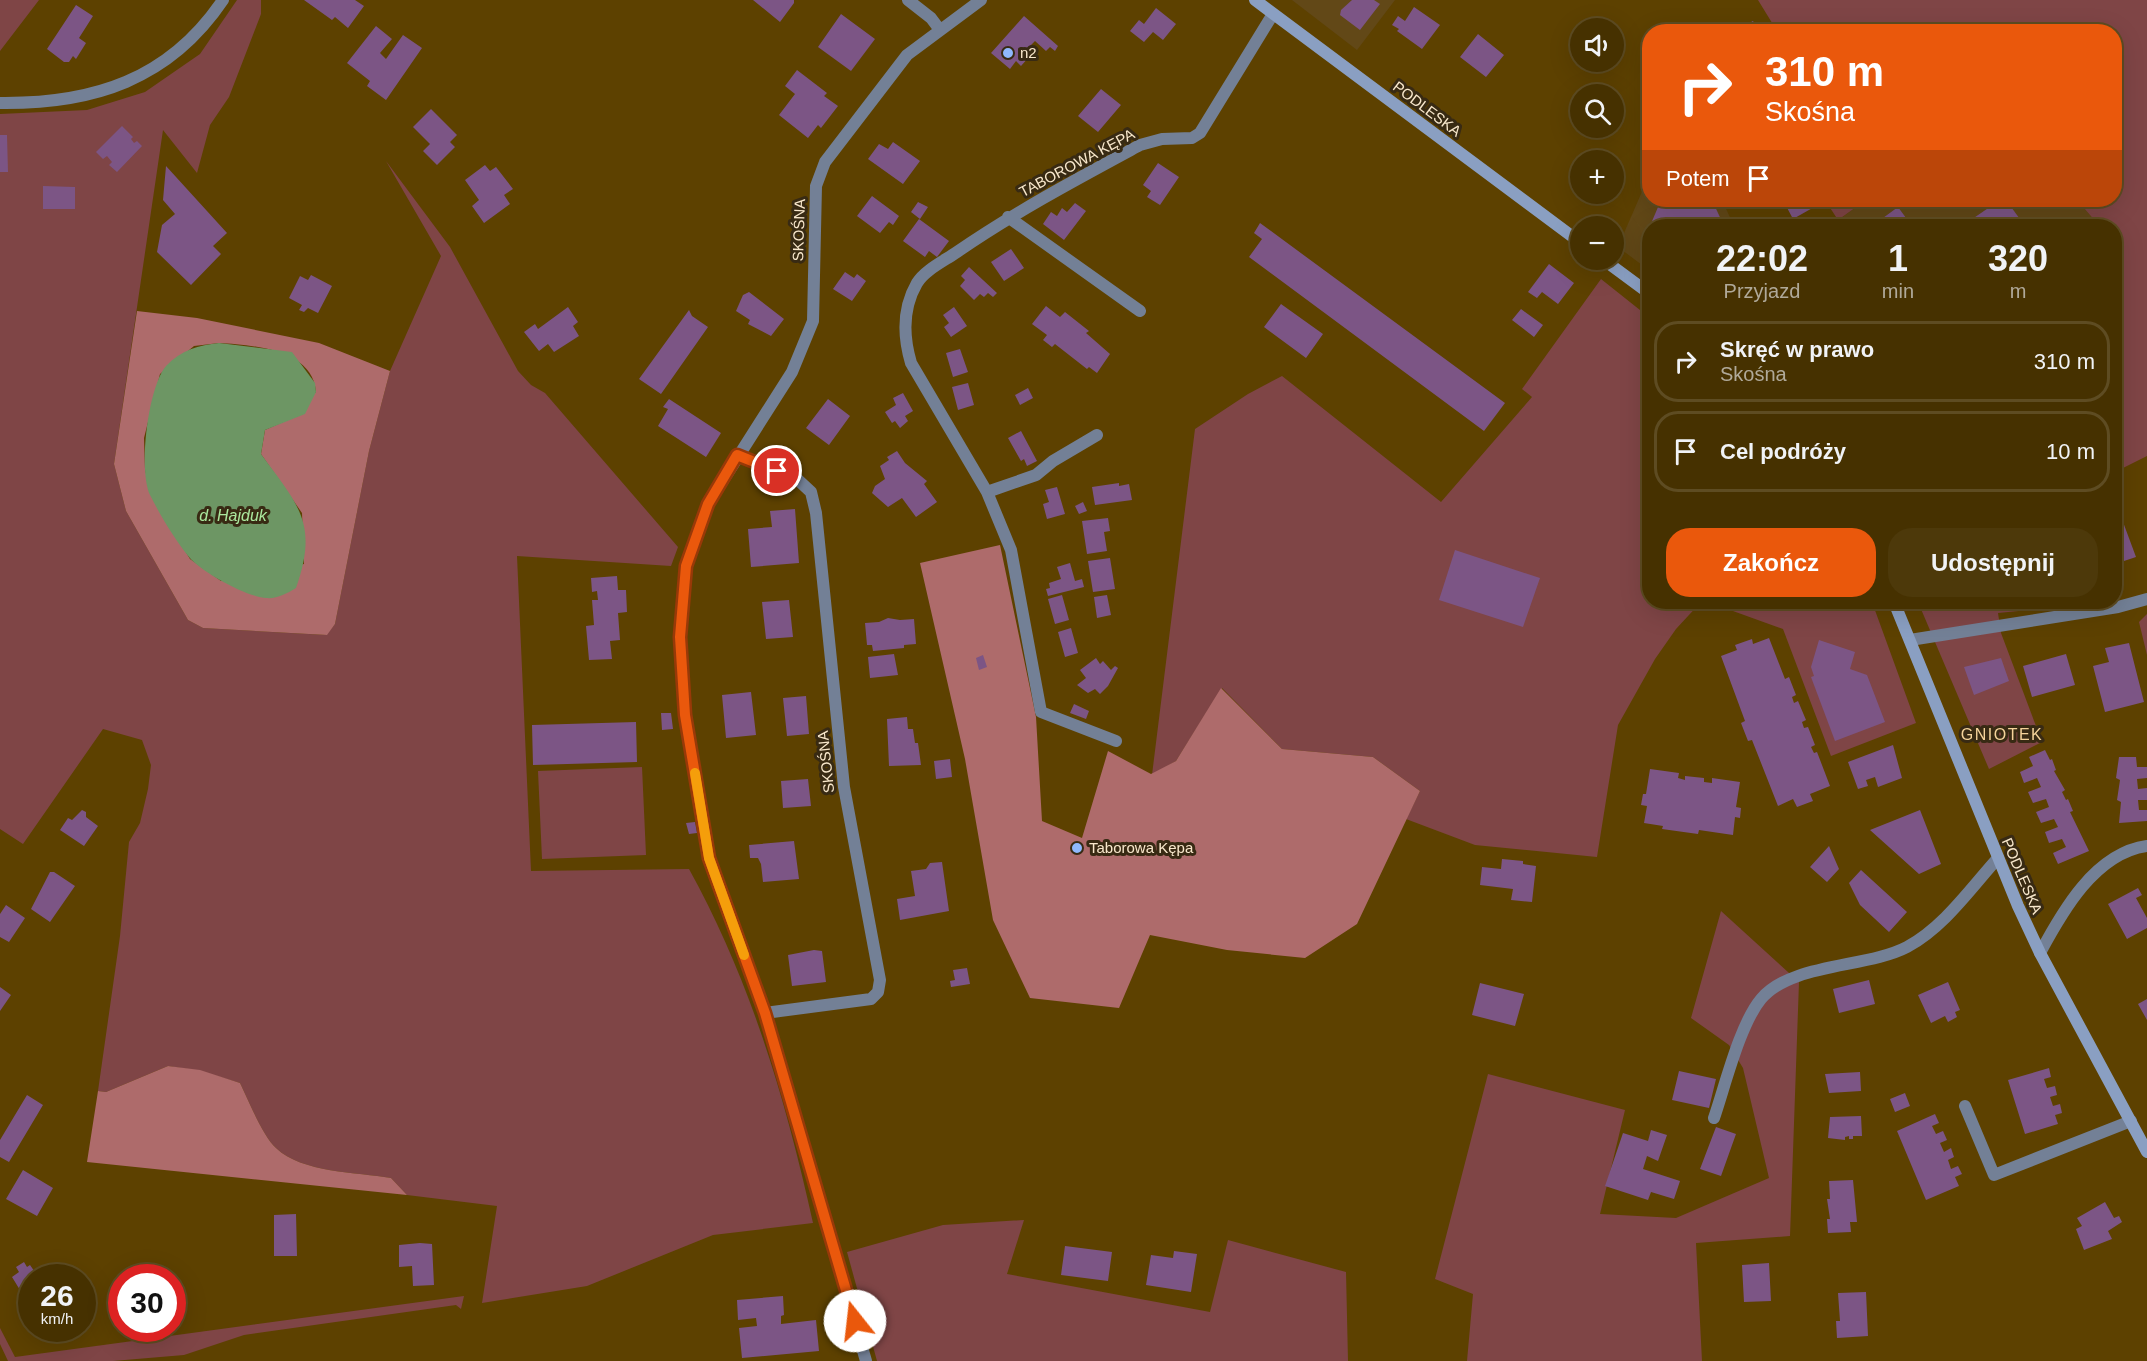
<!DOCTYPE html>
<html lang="pl">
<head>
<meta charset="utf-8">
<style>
	:root { --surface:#463100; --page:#4d390a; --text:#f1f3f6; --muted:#b0a999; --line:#5e4c22; --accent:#ea580c }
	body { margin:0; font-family:Arial,sans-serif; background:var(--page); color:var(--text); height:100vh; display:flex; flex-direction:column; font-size:22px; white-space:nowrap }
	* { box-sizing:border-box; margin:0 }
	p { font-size:20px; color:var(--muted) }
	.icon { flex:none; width:33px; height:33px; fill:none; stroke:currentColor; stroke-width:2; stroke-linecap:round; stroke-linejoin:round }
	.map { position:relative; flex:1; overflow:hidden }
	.side { position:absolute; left:1642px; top:219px; width:480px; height:390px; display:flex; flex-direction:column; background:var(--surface); border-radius:24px; box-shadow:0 6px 24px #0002,0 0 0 2px var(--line) }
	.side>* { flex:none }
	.guide { position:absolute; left:1642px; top:24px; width:480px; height:183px; border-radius:24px; box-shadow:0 6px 24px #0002,0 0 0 2px var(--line); background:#ea580c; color:#fff; overflow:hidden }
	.buttons { position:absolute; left:1570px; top:18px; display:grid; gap:12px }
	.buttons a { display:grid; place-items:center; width:54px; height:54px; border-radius:50%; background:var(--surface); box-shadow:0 6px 24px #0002,0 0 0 2px var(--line); font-size:30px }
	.speed { position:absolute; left:18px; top:1264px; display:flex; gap:12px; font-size:30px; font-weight:700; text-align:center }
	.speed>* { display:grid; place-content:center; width:78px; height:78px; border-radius:50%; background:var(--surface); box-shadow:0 6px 24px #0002,0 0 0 2px var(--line); line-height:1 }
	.speed small { font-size:15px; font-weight:400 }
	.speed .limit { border:9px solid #d22; background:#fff; color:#111 }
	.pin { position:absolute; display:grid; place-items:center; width:51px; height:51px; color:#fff; margin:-26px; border:3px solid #fff; border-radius:50%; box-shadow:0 2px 6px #0007 }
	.me { position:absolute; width:66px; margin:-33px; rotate:344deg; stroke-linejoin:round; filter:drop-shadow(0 0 4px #0008) }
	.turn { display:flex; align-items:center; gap:21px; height:126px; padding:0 24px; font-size:27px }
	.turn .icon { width:78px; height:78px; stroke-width:2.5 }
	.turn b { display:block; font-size:42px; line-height:51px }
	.then { display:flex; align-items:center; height:57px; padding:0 24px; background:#0003; gap:12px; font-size:22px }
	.eta { display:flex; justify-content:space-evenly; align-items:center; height:102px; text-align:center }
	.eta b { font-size:36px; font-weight:700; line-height:42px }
	.primary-button { display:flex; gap:12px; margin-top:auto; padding:12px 24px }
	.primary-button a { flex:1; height:69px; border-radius:24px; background:var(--accent); color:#fff; font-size:24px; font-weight:700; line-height:69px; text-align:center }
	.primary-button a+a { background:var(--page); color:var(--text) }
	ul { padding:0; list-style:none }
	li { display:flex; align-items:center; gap:18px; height:81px; margin:0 12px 9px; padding:0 12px; border:3px solid var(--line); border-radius:24px }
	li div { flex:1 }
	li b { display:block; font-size:22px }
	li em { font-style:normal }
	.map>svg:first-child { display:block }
</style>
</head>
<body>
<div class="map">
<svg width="2147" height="1361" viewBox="0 0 2147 1361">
	<rect width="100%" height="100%" fill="#5d4100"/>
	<path fill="#624817" d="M1292 0H1395L1357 50Z
		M1650 173V200H1722L1734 226H1650V271L1618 247Z
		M1866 200H2077L2096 222V226H1830Z"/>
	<path fill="#7f4546" d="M0 0H39L0 51Z
		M237 0H261V14L229 97 210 125 197 173 163 130 114 464 126 511 188 620 203 628 326 635 335 624 369 451 390 371 441 256 386 161 450 247 518 371 531 385 545 393 678 547 671 566 517 556 531 871 689 869C750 979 786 1100 813 1223L713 1235 587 1286 482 1303 497 1206 407 1195 391 1178C357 1172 302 1173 276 1148 263 1137 248 1099 240 1083L200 1071 168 1066 106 1092 98 1091 120 936 129 842 140 823 148 789 151 765 142 740 103 729 23 844 0 829V114L87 110 145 92 200 54Z
		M1758 0H2147V456L2115 472V226H2096V222L2077 200H2115V32L1777 31Z
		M1825 200H1866L1838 220Z
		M1601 279 1650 318V602H1701L1676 629 1655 659 1618 725 1597 857 1475 845 1406 819 1420 791 1373 757 1282 749 1222 688 1176 761 1152 775 1195 429 1248 394 1282 376 1441 502 1532 397 1522 389Z
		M1708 602H1872L1916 723 1831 756 1783 629Z
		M1918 602H2110L1998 613 2001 633 2042 742 1989 769Z
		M2147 614V655L2139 622Z
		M642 767 646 855 542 859 538 771Z
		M1721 911 1799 982 1790 1236 1696 1243 1702 1361H1467L1473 1294 1435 1279 1488 1074 1625 1110 1600 1214 1676 1218 1769 1178 1743 1068 1729 1045 1691 1018Z
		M1024 1220 1007 1274 1210 1312 1228 1240 1346 1272 1348 1361H877L847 1252 943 1225Z
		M464 1296 461 1309 456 1305 244 1335 184 1355 113 1361H8L0 1344V1328L15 1357Z"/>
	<path fill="#ae6b6b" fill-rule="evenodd" d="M137 311 197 318 319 343 390 371 369 451 335 624 327 635 203 628 188 620 126 511 114 464ZM219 343C252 345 313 349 316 392L283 422 265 430 261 454 302 513 304 564 221 581 190 559 150 493 145 469 144 438 160 374 194 346Z
		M1000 545 1036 717 1042 821 1082 838 1108 751 1151 774 1176 761 1221 688 1282 749 1373 757 1420 791 1357 924 1305 958 1227 950 1150 935 1119 1008 1030 998 993 920 965 759 920 563Z
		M168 1066 200 1070 240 1083C248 1099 263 1137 276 1148 302 1173 357 1172 391 1178L407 1195 87 1162 98 1091 106 1092Z"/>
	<path fill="#6d9664" d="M219 343 292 352 315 383 316 392 305 414 265 430 261 454C298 505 319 523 296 588 286 594 277 599 266 598 247 597 201 572 189 557 175 540 160 515 150 495 138 469 148 387 166 366 181 350 199 345 219 343Z"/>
	<path fill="#7c5585" d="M304 0H355L364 6 348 28 335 17 332 20Z
		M753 0H794V3L780 22Z
		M1352 0H1374L1380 4 1360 30 1340 15 1341 10Z
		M76 5 93 16 79 38 86 43 76 59 73 56 69 62H64L47 49Z
		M1414 7 1440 25 1422 49 1397 31 1399 29 1392 25 1398 16 1405 21Z
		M1156 8 1176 24 1163 40 1153 32 1144 42 1130 31 1139 20 1144 24Z
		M841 14 875 39 851 71 818 47Z
		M1024 16 1058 46 1055 51 1050 47 1046 51 1035 41 1024 52 1029 57 1021 66 1016 61 1010 69 991 53Z
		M1753 21 1759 32H1733Z
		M376 26 392 39 380 53 386 59 403 35 422 48 386 100 367 86 370 81 347 63Z
		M1478 34 1504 55 1486 77 1460 57Z
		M797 70 827 93 824 96 838 106 821 128 818 125 808 138 779 115 795 94 785 86Z
		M1101 89 1121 105 1098 132 1078 116Z
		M431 109 457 135 450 142 455 147 437 165 423 151 430 144 413 127Z
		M122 126 133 137 131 139 134 143 137 141 142 146 117 172 109 165 112 162 107 156 103 159 96 152Z
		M0 135H7L8 172H0Z
		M893 142 920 161 903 184 868 159 879 144 888 149Z
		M1158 163 1179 177 1160 205 1147 197 1151 191 1143 185Z
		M485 165 490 171 496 167 513 189 504 195 510 204 484 223 472 206 479 200 465 180Z
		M166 166 227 233 213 246 221 254 191 285 157 252 162 225 175 214 163 200Z
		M43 186 75 187V209H43Z
		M872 196 899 216 893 225 889 222 880 233 857 216Z
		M1661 200H1712L1724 226H1650Z
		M1788 200H1812L1816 206 1793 219 1784 202Z
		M2000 200H2006L2025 226H1962Z
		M918 202 928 207 920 219 911 212Z
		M1075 203 1086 211 1064 240 1043 224 1051 212 1057 216 1062 208 1067 212Z
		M1898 207 1909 222 1903 226H1872Z
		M919 219 949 241 937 257 929 251 925 257 903 241Z
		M1260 223 1505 403 1484 431 1249 257 1262 239 1254 233Z
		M1011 249 1024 268 1004 281 991 262Z
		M1549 264 1574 283 1558 304 1542 292 1537 298 1528 292Z
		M969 267 997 293 993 297 988 293 984 297 980 294 974 300 960 286 965 280 961 276Z
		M845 272 854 278 857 274 866 281 852 301 833 289Z
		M311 275 332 286 318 313 308 308 304 312 299 310 302 305 289 298 300 276 308 280Z
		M749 292 784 319 771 336 748 324 750 320 736 311 743 295Z
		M1281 304 1323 334 1306 358 1264 327Z
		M1046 306 1060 317 1065 312 1089 331 1086 333 1110 354 1097 373 1089 367 1087 369 1055 344 1052 347 1043 340 1047 335 1032 324Z
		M568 307 578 322 573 326 579 336 554 352 548 344 539 351 524 332 535 324 538 329Z
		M954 307 967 326 951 337 944 327 949 323 943 315Z
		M1521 309 1543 325 1534 337 1512 320Z
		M689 310 692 316 708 327 661 394 639 379Z
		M960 349 968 372 953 377 946 353Z
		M968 383 974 405 958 410 952 387Z
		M1028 388 1033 398 1020 405 1015 395Z
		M903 393 913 411 905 416 908 421 900 428 895 421 892 423 885 412 896 405 893 398Z
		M669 399 721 433 706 457 658 426 668 409 663 407Z
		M828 399 850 416 829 445 806 428Z
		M1021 431 1037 461 1027 466 1024 459 1021 461 1008 438Z
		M897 451 905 463 927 481 924 484 937 502 916 517 902 498 888 507 872 493 875 486 885 479 880 466 889 460 887 457Z
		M1119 483V486L1129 484 1132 500 1095 505 1092 487Z
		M2115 483 2123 504 2115 507Z
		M1057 487 1065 514 1047 519 1043 504 1049 502 1045 490Z
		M1083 502 1087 511 1079 514 1075 506Z
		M795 509 799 563 751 567 748 529 772 527 770 511Z
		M1108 518 1110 531 1104 532 1107 551 1087 554 1082 521Z
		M2123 522 2136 557 2115 564V525Z
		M1455 550 1540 578 1523 627 1439 600Z
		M1110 558 1115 589 1093 592 1088 561Z
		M1070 563 1075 581 1082 579 1084 587 1048 596 1046 589 1050 588 1049 583 1061 579 1057 567Z
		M617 576 618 590H626L627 612 618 613 620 640 610 641 612 659 589 660 586 626 594 625 592 600H598L597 591 592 592 591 578Z
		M1062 595 1069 620 1055 624 1048 599Z
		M1107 595 1111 615 1097 618 1094 597Z
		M789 600 793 637 766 639 762 602Z
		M888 618 900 620 914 619 916 644 904 645V648L873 651 872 645H867L865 623 879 622Z
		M1071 628 1078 653 1065 657 1058 632Z
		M1769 638 1785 679 1789 677 1796 695 1792 697 1794 703 1798 701 1806 720 1802 722 1804 728 1808 727 1815 745 1811 747 1814 753 1817 752 1830 786 1810 794 1813 801 1797 807 1793 799 1778 806 1752 740 1748 741 1741 723 1745 721 1721 656 1737 650 1735 645 1752 639 1753 644Z
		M1819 640 1855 652 1850 669 1867 675 1885 722 1835 741 1811 677 1814 676 1811 667Z
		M2129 643 2144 702 2105 712 2093 666 2109 662 2105 648Z
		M894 654 898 675 870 678 868 657Z
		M2066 654 2075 685 2032 697 2023 666Z
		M983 655 987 667 979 670 976 658Z
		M1096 658 1100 664 1103 661 1111 670 1115 666 1118 668 1108 686 1100 694 1095 689 1088 693 1077 685 1086 678 1080 670Z
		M2001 658 2009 681 1974 695 1964 667Z
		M751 692 756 735 726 738 722 695Z
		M806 696 809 734 787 736 783 698Z
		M1074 704 1089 711 1086 719 1070 713Z
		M661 713H671L673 729 662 730Z
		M907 717 908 729H913L915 743H918L921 765 889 766 887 719Z
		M636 722 637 762 533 765 532 725Z
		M1893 745 1902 778 1878 787 1875 777 1866 780 1868 786 1858 789 1848 762Z
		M2045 750 2050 760 2052 759 2056 770 2054 771 2065 790 2062 792 2066 800 2068 799 2073 811 2070 812 2089 851 2058 864 2053 853 2066 847 2062 839 2049 843 2045 832 2058 827 2054 819 2041 823 2036 812 2049 807 2046 799 2033 803 2028 792 2041 787 2037 778 2024 783 2020 772 2033 766 2029 757Z
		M2119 757H2136L2137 767H2147V778L2137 779 2138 789 2147 788V800H2138L2139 810H2147V821L2119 823 2121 802 2117 800 2120 780 2116 778Z
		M950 759 952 777 936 779 934 761Z
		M1650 769 1679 773 1678 778 1685 780V776L1704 778V782L1712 783V778L1740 782 1736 807 1741 808 1740 818 1735 817 1733 835 1699 830 1698 834 1662 829 1663 826 1644 823 1647 806 1641 805 1643 794H1646Z
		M808 779 811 806 783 808 781 781Z
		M82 810 86 812V817L98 826 84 846 60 830 68 818 72 820Z
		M1920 810 1941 864 1919 874 1870 830Z
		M695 822 697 833 689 834 686 823Z
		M794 841 799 879 763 882 761 864 758 858H750L749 845Z
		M1829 846 1839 869 1827 882 1810 867Z
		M1502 859 1523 861V864L1536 866 1532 902 1511 900 1513 889 1480 885 1482 867 1501 869Z
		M942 862 949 911 900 920 897 899 915 896 911 871 926 869 930 863Z
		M1861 870 1907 912 1889 932 1860 905 1849 883Z
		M50 872H54L75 886 50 922 31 909Z
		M2138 888 2142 895 2136 898 2147 918V928L2127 939 2108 904Z
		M6 905 25 918 9 942 0 937V914Z
		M814 950 822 951 826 982 792 986 788 955Z
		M967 968 970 984 951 987 950 981 955 980 953 970Z
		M1869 980 1875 1004 1839 1013 1833 989Z
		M1948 982 1960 1010 1955 1012 1957 1017 1948 1022 1945 1016 1931 1023 1918 995Z
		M1480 983 1524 994 1515 1026 1472 1015Z
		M0 987 11 995 0 1011Z
		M2147 999V1020L2138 1004Z
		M2049 1068 2051 1077 2044 1079 2047 1088 2055 1086 2057 1095 2050 1097 2053 1106 2060 1104 2062 1113 2055 1115 2058 1124 2025 1134 2008 1080Z
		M1679 1071 1716 1079 1709 1108 1672 1100Z
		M1860 1072 1861 1091 1829 1093 1825 1074Z
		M1905 1093 1910 1106 1895 1112 1890 1099Z
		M27 1095 43 1105 9 1162 0 1157V1140Z
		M1935 1114 1939 1123 1932 1126 1936 1134 1943 1131 1947 1140 1940 1143 1944 1152 1951 1148 1954 1157 1948 1160 1951 1169 1958 1166 1962 1174 1955 1177 1959 1186 1926 1200 1897 1131Z
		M1861 1116 1862 1136H1853V1139H1849V1136L1845 1137V1140L1828 1138 1830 1117Z
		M1716 1127 1736 1134 1721 1176 1700 1169Z
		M1651 1130 1667 1135 1658 1161 1647 1156 1643 1169 1680 1181 1674 1199 1651 1192 1648 1200 1605 1186 1623 1133 1648 1141Z
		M23 1170 53 1188 37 1216 6 1199Z
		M1853 1180 1857 1222H1850L1851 1232 1828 1233 1827 1219H1830L1827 1199H1830L1829 1181Z
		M2105 1202 2114 1218 2119 1216 2122 1222 2108 1231 2112 1239 2084 1250 2076 1229 2082 1226 2077 1218Z
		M296 1214 297 1256H274V1215Z
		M420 1243 432 1244 434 1285 413 1286 412 1266 399 1267V1245Z
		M1065 1246 1112 1252 1108 1281 1061 1275Z
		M1174 1251 1197 1254 1191 1292 1146 1285 1151 1255 1173 1258Z
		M24 1262 27 1267 30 1265 39 1278H32V1289L23 1295 12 1277 19 1272 16 1267Z
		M1769 1263 1771 1301 1744 1302 1742 1265Z
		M1866 1292 1868 1336 1837 1338 1836 1321H1840L1838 1293Z
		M783 1296 784 1315 781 1316V1324L816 1320 819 1351 742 1358 739 1328 757 1326 756 1318 738 1320 737 1300Z"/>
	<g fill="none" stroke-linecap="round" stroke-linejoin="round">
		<path stroke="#738096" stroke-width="12" d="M908 0 931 18 940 30
			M0 103C93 104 169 80 223 0
			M1008 217 1140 311
			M737 455 797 479 811 492 816 513 844 787 880 980 878 992 871 999 765 1013
			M987 492 1036 475 1053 461 1097 435
			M1910 640 2118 607 2147 599
			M1116 741 1041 712 1011 550 987 492 911 363C903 336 902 309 917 283 925 270 944 261 957 252 1015 212 1077 179 1140 145L1162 139 1192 138 1200 133 1273 14
			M2040 953C2062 912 2095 853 2147 846
			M1965 1106 1994 1175 2131 1121
			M1714 1118C1725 1086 1740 1024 1761 999 1791 963 1867 968 1907 947 1944 927 1970 889 1998 858
			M866 1361 765 1013 709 858 685 715 680 637 684 588 686 566 708 504 792 372 813 321 816 186 825 162 907 55 981 0"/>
		<path stroke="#8a9fc2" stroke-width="12" d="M1255 0 1581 243
			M1604 260 1650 294
			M1894 602 2018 906 2040 953 2147 1152"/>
	</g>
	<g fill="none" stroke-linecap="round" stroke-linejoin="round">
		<defs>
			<path id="route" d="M777 471 737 455 708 504 686 566 680 637 685 715 709 858 765 1013 855 1321"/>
		</defs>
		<use href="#route" stroke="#983908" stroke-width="15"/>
		<use href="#route" stroke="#ea580c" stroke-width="10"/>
		<path stroke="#f59e0b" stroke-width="10" d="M695 773 709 858 744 955"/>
	</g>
	<g fill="#8fb8fd" stroke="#382a13" stroke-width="2">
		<circle cx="1008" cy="53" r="6"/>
		<circle cx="1077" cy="848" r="6"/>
	</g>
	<g text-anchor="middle" stroke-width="6" stroke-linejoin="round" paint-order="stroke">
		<g font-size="15" fill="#f9e8cc" stroke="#382a13" text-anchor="start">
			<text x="1020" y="58">n2</text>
			<text x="1089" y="853">Taborowa Kępa</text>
		</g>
		<g font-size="15" fill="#f9e8cc" stroke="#382a13">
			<text transform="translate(1427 109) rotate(37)" y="5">PODLESKA</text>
			<text transform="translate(1077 163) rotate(-28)" y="5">TABOROWA KĘPA</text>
			<text transform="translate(799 230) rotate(-88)" y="5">SKOŚNA</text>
			<text transform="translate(826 762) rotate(-96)" y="5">SKOŚNA</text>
			<text transform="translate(2022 876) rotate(67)" y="5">PODLESKA</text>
		</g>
		<g font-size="16" font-style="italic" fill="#abe89e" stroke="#382a13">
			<text x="233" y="521">d. Hajduk</text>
		</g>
		<g font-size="16" letter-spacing="1.5" fill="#f5d39a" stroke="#382a13">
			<text x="2002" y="740">GNIOTEK</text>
		</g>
	</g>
</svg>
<div class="buttons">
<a><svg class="icon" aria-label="sound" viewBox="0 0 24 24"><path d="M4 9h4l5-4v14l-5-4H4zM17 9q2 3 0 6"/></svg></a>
<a><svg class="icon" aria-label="search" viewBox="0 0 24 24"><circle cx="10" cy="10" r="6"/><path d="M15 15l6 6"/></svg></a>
<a>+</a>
<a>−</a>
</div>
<div class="speed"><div>26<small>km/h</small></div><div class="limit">30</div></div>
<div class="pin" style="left:777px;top:471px;background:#d93025"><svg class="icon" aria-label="arrive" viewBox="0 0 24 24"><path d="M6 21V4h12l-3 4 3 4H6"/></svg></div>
<svg class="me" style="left:855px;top:1321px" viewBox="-20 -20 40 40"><circle r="19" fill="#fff"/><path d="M0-13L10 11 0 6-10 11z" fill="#ea580c"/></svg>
<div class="guide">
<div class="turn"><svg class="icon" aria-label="right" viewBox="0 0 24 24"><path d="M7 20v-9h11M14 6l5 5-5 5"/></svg><div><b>310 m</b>Skośna</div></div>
<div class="then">Potem<svg class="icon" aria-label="arrive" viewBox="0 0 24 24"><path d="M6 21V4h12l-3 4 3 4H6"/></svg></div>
</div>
<section class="side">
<div class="eta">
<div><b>22:02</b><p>Przyjazd</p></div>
<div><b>1</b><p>min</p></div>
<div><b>320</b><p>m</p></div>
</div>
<ul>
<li><svg class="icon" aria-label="right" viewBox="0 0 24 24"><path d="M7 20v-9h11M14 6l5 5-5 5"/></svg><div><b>Skręć w prawo</b><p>Skośna</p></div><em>310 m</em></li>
<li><svg class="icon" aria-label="arrive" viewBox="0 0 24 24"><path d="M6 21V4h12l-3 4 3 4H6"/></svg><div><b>Cel podróży</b></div><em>10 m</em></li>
</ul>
<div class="primary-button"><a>Zakończ</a><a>Udostępnij</a></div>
</section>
</div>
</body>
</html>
